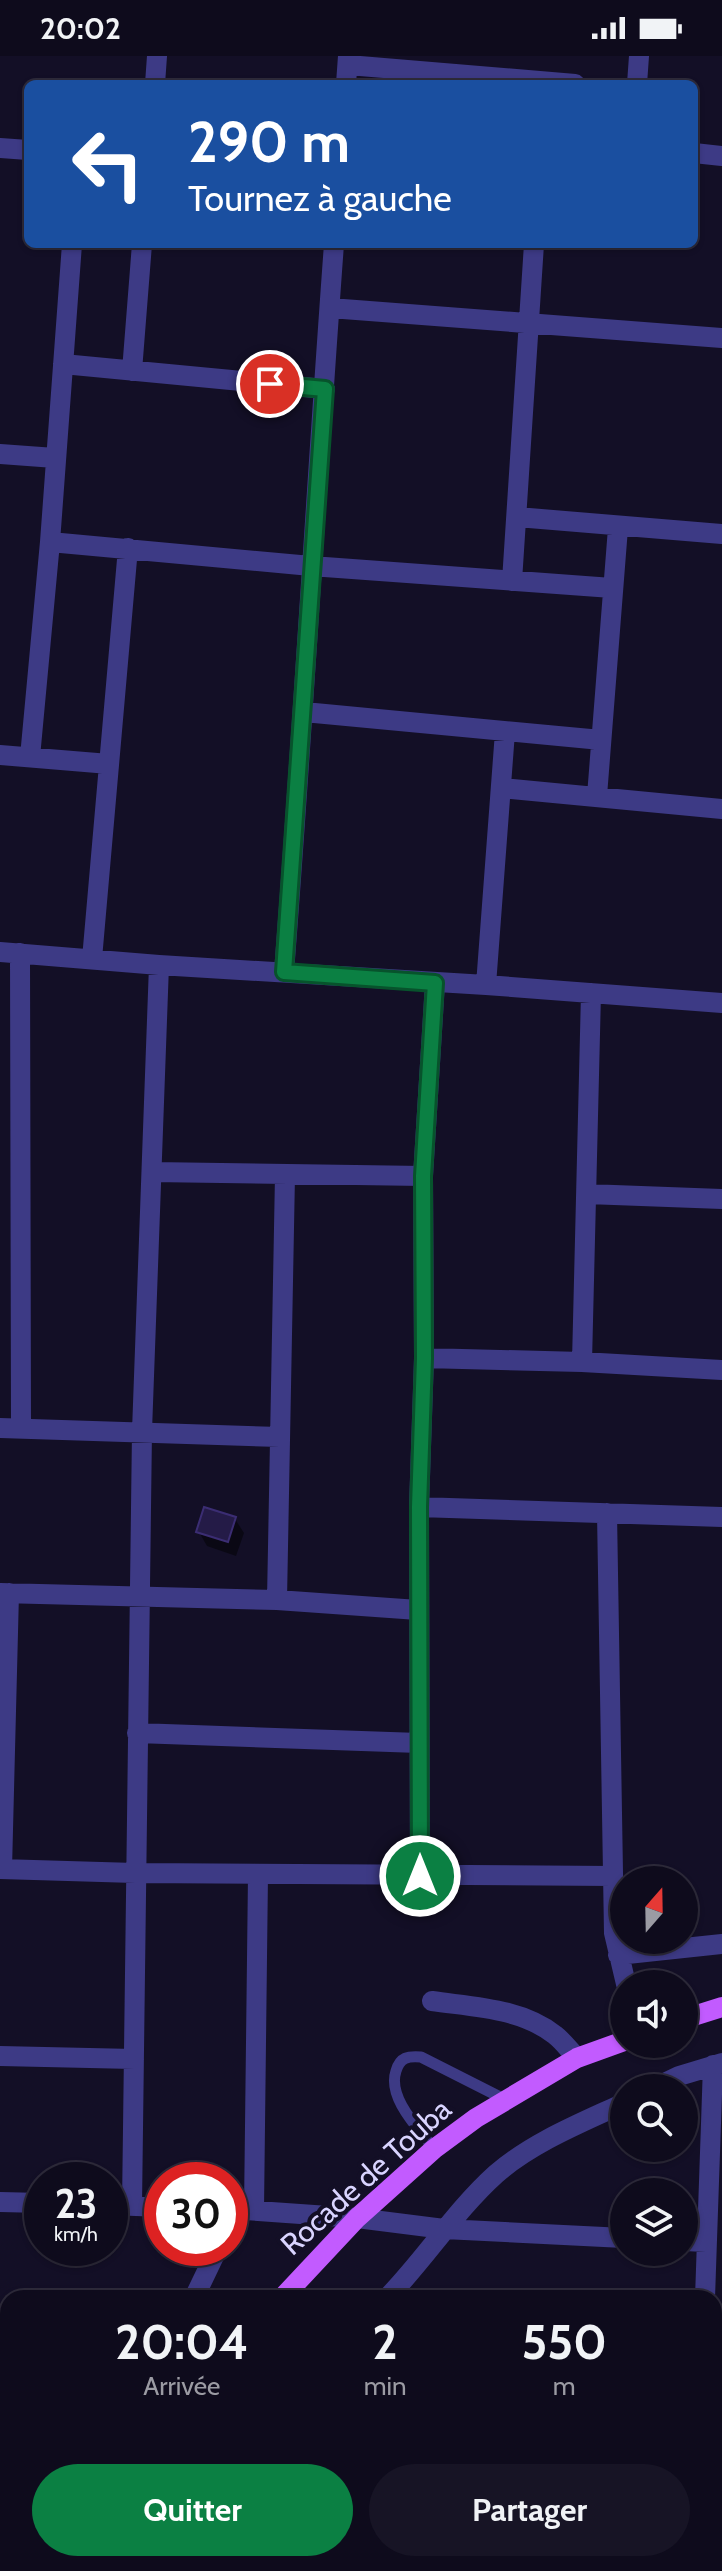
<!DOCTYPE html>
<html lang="fr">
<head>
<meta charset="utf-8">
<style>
	:root { --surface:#0e0b1c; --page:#171425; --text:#f1f3f6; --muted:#9b9ba3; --line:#2e2b3b; --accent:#0b8043 }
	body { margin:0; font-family:Cabin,sans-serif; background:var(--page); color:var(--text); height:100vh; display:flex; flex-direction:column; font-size:30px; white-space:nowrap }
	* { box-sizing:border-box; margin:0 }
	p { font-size:26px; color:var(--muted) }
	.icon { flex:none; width:44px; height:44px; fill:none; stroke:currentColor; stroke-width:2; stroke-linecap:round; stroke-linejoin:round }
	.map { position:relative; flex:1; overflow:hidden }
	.details { position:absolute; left:0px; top:2234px; width:722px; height:282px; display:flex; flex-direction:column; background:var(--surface); border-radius:24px 24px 0 0; box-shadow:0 2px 6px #0004,0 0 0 2px var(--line) }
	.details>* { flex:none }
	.banner { position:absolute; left:24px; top:24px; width:674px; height:168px; border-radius:12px; box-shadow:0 2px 6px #0004,0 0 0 2px var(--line); background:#1a4fa0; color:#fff; overflow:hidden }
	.needle { width:52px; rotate:20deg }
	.tools { position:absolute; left:610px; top:1810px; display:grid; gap:16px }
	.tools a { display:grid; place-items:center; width:88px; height:88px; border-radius:50%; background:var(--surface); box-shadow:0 2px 6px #0004,0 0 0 2px var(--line); font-size:40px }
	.speed { position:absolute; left:24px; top:2106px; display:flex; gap:16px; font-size:40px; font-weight:700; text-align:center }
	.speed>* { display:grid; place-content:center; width:104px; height:104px; border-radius:50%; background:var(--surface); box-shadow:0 2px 6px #0004,0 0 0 2px var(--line); line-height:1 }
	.speed small { font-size:20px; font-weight:400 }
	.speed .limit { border:12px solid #d22; background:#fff; color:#111 }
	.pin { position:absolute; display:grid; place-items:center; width:68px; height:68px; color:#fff; margin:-34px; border:4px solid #fff; border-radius:50%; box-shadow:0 2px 8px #0007 }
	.me { position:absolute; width:88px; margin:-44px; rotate:0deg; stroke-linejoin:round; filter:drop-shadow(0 0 6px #0008) }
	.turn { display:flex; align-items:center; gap:28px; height:168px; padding:0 32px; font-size:36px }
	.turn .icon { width:104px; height:104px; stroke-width:2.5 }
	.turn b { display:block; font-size:56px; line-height:68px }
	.eta { display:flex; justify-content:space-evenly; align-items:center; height:136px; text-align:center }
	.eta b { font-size:48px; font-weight:700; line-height:56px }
	.action { display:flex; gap:16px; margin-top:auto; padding:16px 32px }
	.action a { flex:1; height:92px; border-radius:48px; background:var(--accent); color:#fff; font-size:32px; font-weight:700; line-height:92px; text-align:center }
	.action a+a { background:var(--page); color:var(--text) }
	.status { display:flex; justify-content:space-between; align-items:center; height:56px; padding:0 40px; background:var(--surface); direction:ltr }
	.status svg { height:22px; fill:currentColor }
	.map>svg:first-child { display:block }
</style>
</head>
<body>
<div class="status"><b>20:02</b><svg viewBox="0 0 49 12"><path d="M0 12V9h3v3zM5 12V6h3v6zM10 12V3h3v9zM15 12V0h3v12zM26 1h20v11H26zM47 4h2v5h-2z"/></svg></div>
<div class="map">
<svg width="722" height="2515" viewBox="0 0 722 2515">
	<rect width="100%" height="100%" fill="#130f26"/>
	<path fill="#0007" d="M235 1463 244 1477 236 1500 207 1490 199 1476Z"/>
	<path fill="#241b47" stroke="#3b2d73" stroke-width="2" d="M204 1451 236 1461 228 1486 196 1476Z"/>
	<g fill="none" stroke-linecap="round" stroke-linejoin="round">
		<path stroke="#3d3a85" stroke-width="11" d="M434 2093C419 2073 387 2042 396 2015 400 2001 408 2000 421 2001L504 2043
			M60 2515 63 2508"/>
		<path stroke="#3d3a85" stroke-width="20" d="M348 9 575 28
			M155 28 157 0
			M346 28 348 0
			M637 28 639 0
			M0 92 28 94
			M694 97 722 100
			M330 252 722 282
			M63 308 325 333
			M132 315 142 188
			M0 398 55 402
			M517 461 722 478
			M50 486 311 510 612 532
			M512 525 534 188
			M304 656 601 684
			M0 699 109 708
			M30 701 50 486 72 188
			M501 732 722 753
			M597 740 618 472
			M0 896 159 909 486 929 722 947
			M20 897 21 1372
			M92 903 128 492
			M284 916C303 673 316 431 334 188
			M486 929 505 676
			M152 1116 423 1120
			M587 1138 722 1143
			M424 1302 582 1306 722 1314
			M582 1306 591 937
			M0 1372 280 1381
			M419 1451 722 1461
			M607 1457 614 1877 626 1928
			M0 1537 277 1544 418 1554
			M277 1544 285 1119
			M137 1677 419 1687
			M0 1813 135 1817 613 1820
			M2 1813 9 1537
			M420 1820 419 1451 424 1302 423 1120 435 927
			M618 1899 722 1888
			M432 1945C473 1951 521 1952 555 1979 563 1985 570 1995 577 2002
			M0 2000 134 2003
			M654 2032 679 2020 722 2007
			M0 2146 42 2147
			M110 2149 162 2151
			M132 2150 142 1375 159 909
			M230 2153 357 2162 444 2173 624 2182
			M254 2154 258 1818
			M684 2185 706 2186
			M194 2242 218 2192
			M387 2242C426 2202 455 2155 496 2118 533 2086 581 2067 624 2047
			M705 2242 713 2009
			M0 2283H8
			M714 2293H722
			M714 2451H722
			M213 2515 215 2508
			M375 2515V2508
			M525 2515V2508
			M696 2515V2508"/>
		<path stroke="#c25bff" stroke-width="20" d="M684 1963 722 1951
			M282 2242 357 2162 434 2093 476 2062 577 2002 624 1985
			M127 2515 130 2508"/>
	</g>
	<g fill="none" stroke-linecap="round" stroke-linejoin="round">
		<defs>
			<path id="route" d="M270 328 325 333 284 916 435 927 423 1120 424 1302 419 1451 420 1820"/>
		</defs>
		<use href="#route" stroke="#07532c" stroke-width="20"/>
		<use href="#route" stroke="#0b8043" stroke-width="14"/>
	</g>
	<g text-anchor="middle" stroke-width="8" stroke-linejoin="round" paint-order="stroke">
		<g font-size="30" fill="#d9d4ff" stroke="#130f26">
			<text transform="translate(366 2121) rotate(-42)" y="10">Rocade de Touba</text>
		</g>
	</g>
</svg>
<div class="tools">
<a><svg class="needle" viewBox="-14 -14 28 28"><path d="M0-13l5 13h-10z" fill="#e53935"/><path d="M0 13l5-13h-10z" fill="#9b9ba3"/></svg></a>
<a><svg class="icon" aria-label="sound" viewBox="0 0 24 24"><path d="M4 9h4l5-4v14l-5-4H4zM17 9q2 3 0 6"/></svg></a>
<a><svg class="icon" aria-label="search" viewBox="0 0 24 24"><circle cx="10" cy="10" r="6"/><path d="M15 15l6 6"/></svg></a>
<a><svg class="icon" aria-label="layers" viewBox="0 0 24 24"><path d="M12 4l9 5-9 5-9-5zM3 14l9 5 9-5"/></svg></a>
</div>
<div class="speed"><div>23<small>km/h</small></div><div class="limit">30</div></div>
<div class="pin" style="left:270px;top:328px;background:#d93025"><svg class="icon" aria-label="arrive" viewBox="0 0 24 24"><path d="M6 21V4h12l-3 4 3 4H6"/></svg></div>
<svg class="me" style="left:420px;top:1820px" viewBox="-20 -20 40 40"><circle r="17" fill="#0b8043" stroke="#fff" stroke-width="3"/><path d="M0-11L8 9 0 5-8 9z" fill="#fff"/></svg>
<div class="banner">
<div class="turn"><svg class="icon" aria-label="left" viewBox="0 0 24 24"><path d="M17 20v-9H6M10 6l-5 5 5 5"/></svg><div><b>290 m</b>Tournez à gauche</div></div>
</div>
<section class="details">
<div class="eta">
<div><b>20:04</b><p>Arrivée</p></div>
<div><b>2</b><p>min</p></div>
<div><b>550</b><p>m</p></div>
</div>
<div class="action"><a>Quitter</a><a>Partager</a></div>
</section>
</div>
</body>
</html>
